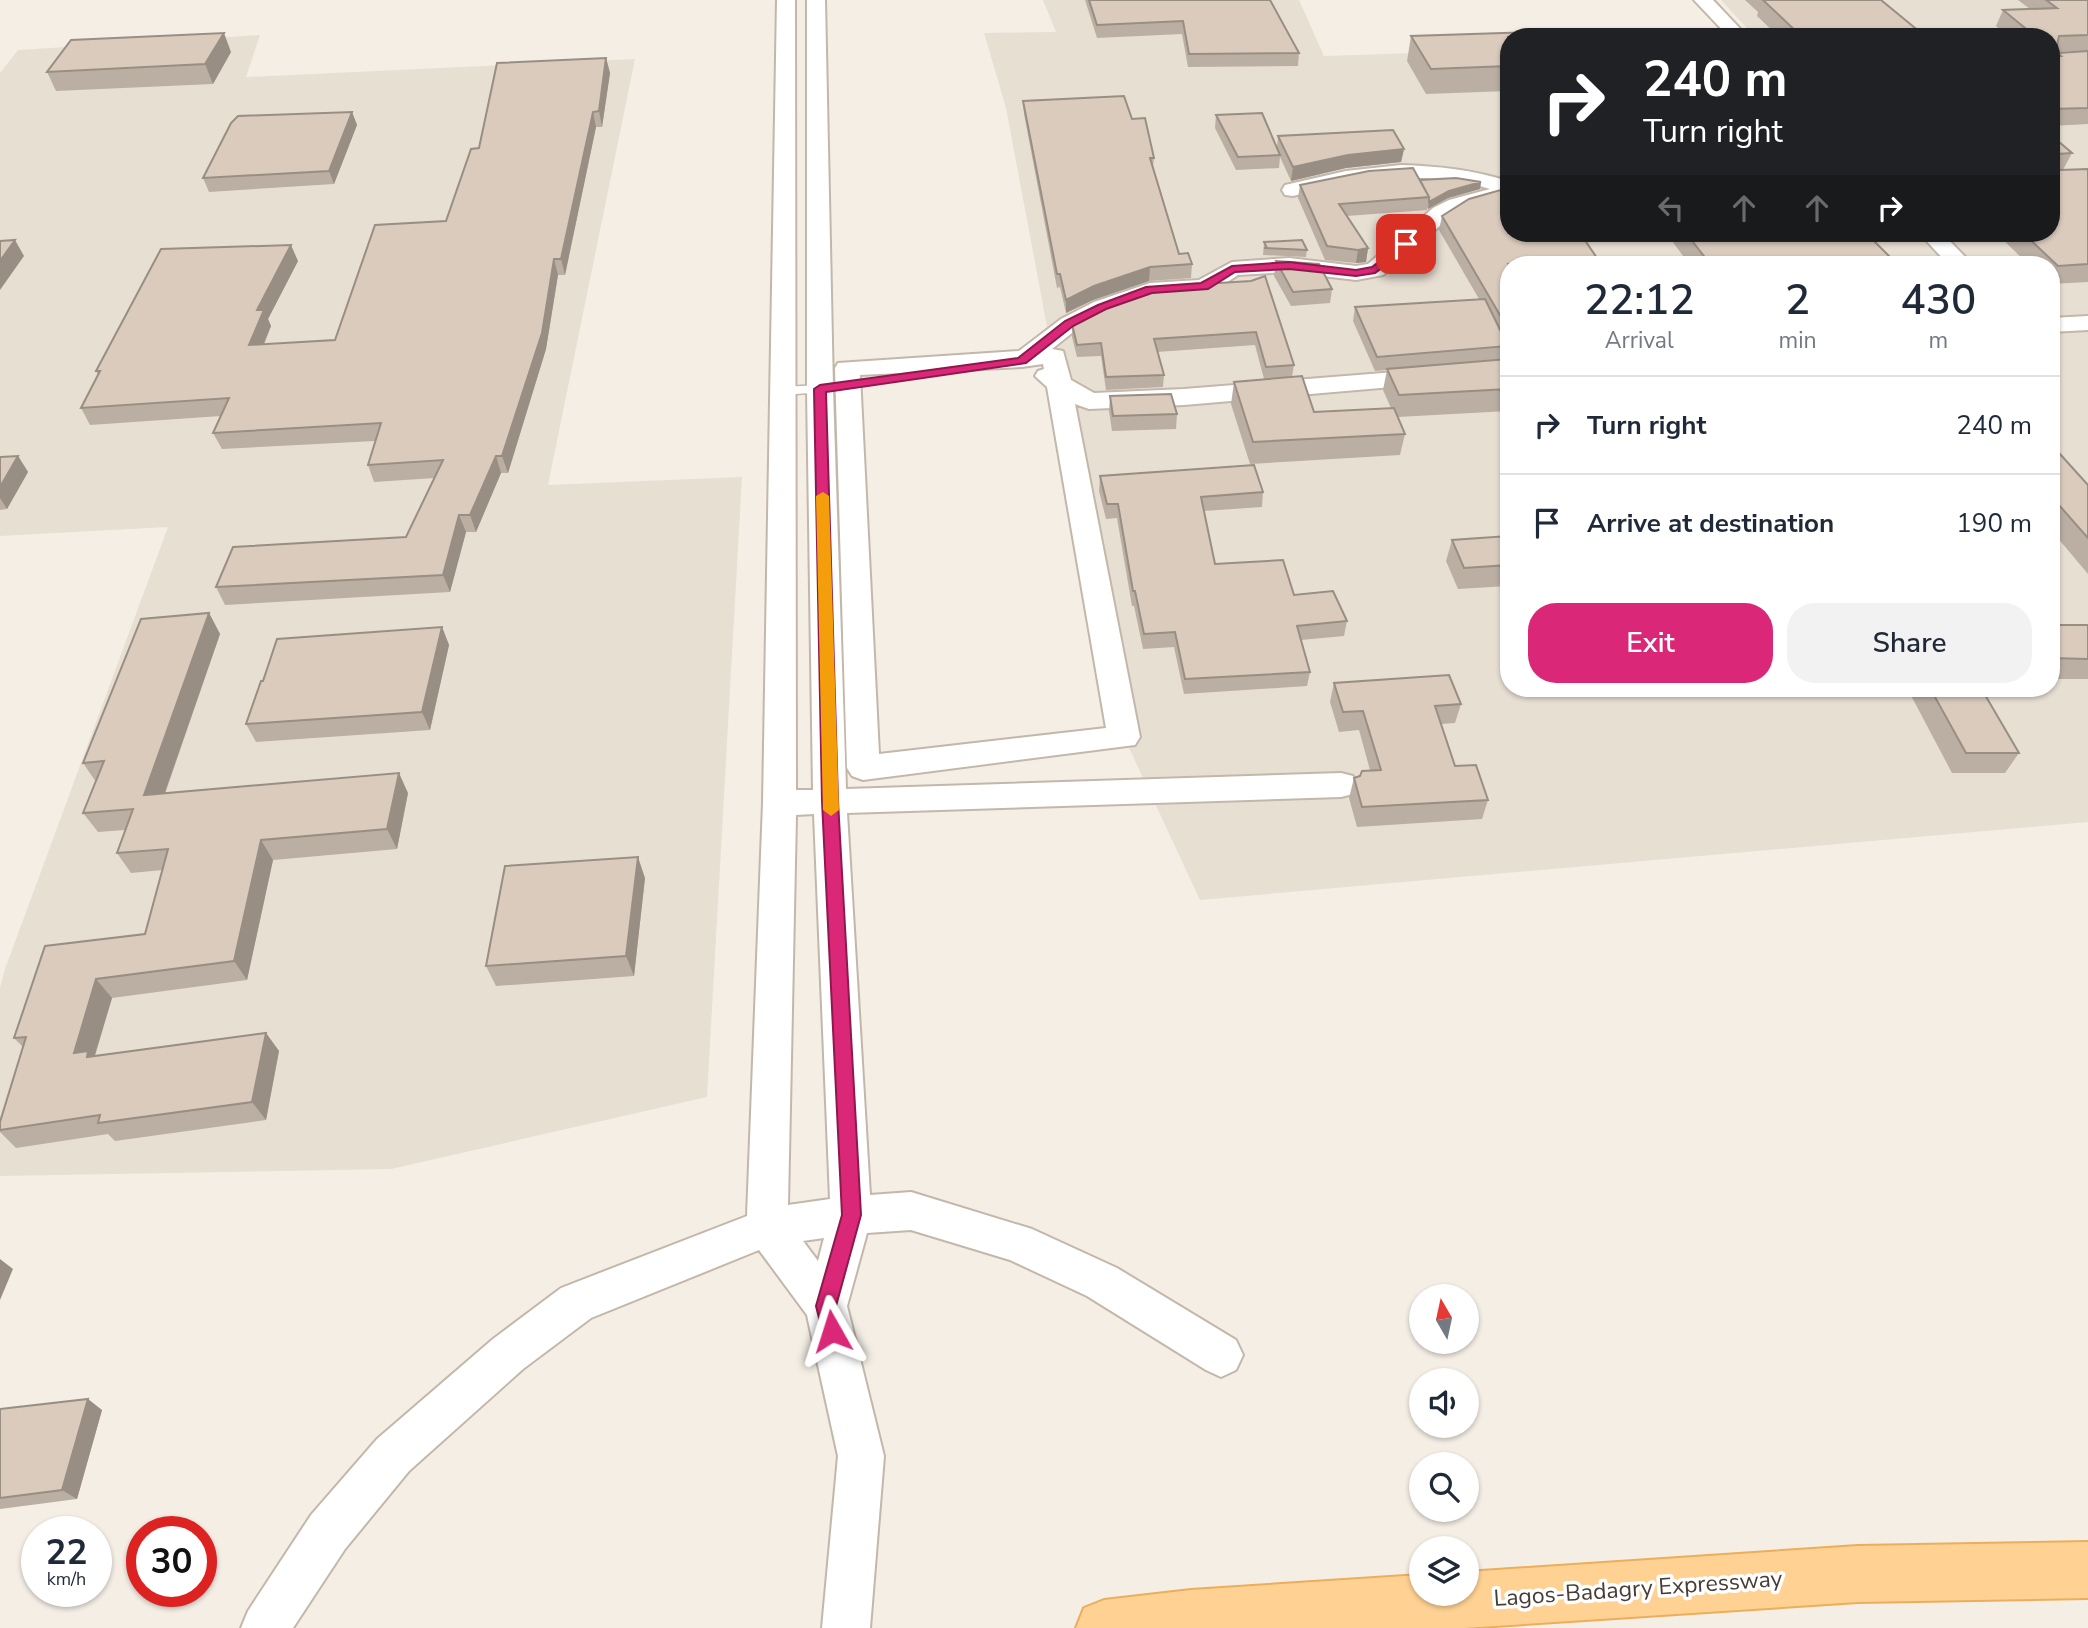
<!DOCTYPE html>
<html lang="en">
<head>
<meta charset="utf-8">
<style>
	:root { --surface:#fff; --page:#f2f2f3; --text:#1f2937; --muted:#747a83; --line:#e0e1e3; --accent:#db2777 }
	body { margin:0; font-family:"Nunito Sans",sans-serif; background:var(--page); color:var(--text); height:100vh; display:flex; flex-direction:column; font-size:26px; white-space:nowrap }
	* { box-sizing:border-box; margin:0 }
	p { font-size:23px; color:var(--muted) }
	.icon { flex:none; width:38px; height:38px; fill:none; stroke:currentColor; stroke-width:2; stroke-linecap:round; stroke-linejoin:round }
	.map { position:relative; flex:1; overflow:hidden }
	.sheet { position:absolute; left:1500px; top:256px; width:560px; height:441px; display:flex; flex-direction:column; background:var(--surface); border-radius:28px; box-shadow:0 2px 5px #0004 }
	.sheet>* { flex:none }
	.hud { position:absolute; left:1500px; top:28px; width:560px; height:214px; border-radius:28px; box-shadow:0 2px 5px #0004; background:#202124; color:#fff; overflow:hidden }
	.needle { width:46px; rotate:351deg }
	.fabs { position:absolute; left:1409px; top:1284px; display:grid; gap:14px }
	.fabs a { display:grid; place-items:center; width:70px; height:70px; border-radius:50%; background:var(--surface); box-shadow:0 2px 5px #0004; font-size:35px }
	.speed { position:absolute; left:21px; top:1516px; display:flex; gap:14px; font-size:35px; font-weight:700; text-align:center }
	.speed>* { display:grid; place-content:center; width:91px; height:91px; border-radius:50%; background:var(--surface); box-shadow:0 2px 5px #0004; line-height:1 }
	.speed small { font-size:18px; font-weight:400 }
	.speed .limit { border:10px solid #d22; background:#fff; color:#111 }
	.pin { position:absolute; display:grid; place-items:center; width:60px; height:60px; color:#fff; margin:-30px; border-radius:14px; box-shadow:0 4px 10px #0006 }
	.me { position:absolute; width:77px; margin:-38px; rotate:354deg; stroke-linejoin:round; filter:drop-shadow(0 0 5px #0008) }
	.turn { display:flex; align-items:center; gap:24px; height:147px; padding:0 28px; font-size:32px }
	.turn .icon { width:91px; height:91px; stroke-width:2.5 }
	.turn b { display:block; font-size:49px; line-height:60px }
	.lanes { display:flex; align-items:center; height:66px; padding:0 28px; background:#0003; justify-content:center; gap:35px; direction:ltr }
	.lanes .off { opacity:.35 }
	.eta { display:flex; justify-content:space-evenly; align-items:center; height:119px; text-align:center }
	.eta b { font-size:42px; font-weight:600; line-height:49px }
	.cta { display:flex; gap:14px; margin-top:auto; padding:14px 28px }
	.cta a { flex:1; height:80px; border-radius:28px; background:var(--accent); color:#fff; font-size:28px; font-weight:600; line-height:80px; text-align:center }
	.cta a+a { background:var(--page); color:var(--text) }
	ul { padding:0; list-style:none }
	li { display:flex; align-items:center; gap:21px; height:98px; padding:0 28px; border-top:2px solid var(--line) }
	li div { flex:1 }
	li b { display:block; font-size:26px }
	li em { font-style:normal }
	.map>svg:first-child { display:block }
</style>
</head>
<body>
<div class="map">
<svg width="2088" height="1628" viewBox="0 0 2088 1628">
	<rect width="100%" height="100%" fill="#f4eee5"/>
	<path fill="#e8dfd3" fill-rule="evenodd" d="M1043 0H1299L1324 56 1508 50V233H2051V37H1755L1721 0H2088V822L1200 900 1124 737 1006 108 984 33 1056 32ZM1508 264H2051V688H1508Z
		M260 35 246 77 635 59 548 485 742 477 707 1097 391 1169 0 1176V988L5 969 168 527 0 536V73L18 50Z"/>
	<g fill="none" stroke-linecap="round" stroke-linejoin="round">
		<defs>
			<path id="service" d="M820 385 826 389 824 392 782 395 776 391 782 387Z"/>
			<path id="minor" d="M777 0H795L796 790H813L807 389V0H825L833 389 846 789 1341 773 1353 776 1357 785 1353 794 1341 797 847 813 870 1195 911 1192 1032 1229 1117 1268 1236 1340 1243 1355 1236 1370 1221 1377 1206 1370 1087 1296 1010 1260 911 1230 867 1233 847 1306 884 1456 870 1628H822L838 1456 807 1315 759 1250 591 1318 523 1369 409 1471 345 1549 293 1628H241L248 1611 311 1515 377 1439 493 1339 561 1288 747 1216 763 803ZM814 814 830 1199 788 1205 796 815ZM824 1238 818 1261 803 1241Z
				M1694 0H1713L1748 37H1729Z
				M1401 165C1438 166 1473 170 1508 181V197L1465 210 1449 218 1383 275 1356 280 1289 272 1238 275 1212 292 1153 297 1110 312 1077 329 1052 349 1063 351 1071 380 1094 393 1184 389 1508 363V377L1184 405 1089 409 1075 404 1140 737 1135 745 863 780 852 776 847 768 835 368 838 363 1019 351 1061 319 1094 302 1150 283 1199 280 1232 262 1289 258 1356 266 1368 264 1433 208 1449 200 1490 189C1425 168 1358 180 1293 196L1285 195 1282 190 1285 185 1346 171ZM1043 364 1044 369 1038 371 1035 376 1047 387 1106 728 879 754 860 375 1022 367Z
				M1919 233H1942L1972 264H1948Z
				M2088 316V330L2051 332V318Z"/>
			<path id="primary" d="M2088 1542V1598L1858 1602 1464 1628H1076L1084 1608 1104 1600 1191 1590 1421 1575V1594H1466V1572L1858 1546Z"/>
		</defs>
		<use href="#service" stroke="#c3b7aa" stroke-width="3"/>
		<use href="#minor" stroke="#c3b7aa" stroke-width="4"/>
		<use href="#primary" stroke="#ecae5b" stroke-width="4"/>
		<use href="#service" fill="#fff" fill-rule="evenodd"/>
		<use href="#minor" fill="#fff" fill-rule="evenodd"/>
		<use href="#primary" fill="#ffd293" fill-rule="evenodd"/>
	</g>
	<path fill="#bbafa3" d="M1085 0H1270L1299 53 1298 66 1188 67 1182 34 1097 38Z
		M1745 0H1881L1926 37H1779L1757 16 1758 12Z
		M2018 0H2088V51L2058 52 2059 53 2088 51V124L2051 126V37H2008L1996 26 2003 10 2030 9Z
		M1411 36 1508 37V91L1426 94 1407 61Z
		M231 52 213 84 56 91 47 72Z
		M606 58 610 73 602 127H596L565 275H558L546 349 508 473H501L476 532H466L450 592 225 605 216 587 406 537 435 478 374 482 368 465 375 441 222 449 213 433 221 416 90 425 81 408 98 375 96 371 298 261 268 319 271 326 264 345 335 340 446 221 479 148Z
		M1023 101 1132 119 1154 158 1153 167 1179 254 1192 264 1191 278 1149 281 1093 300 1066 313 1060 287 1057 288 1024 114Z
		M352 112 357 125 334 184 209 192 203 178Z
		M1216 115 1277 147 1278 136 1404 149 1401 162 1346 168 1291 181 1280 157 1279 168 1236 170 1215 128Z
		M2051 135 2072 153 2063 170 2088 169V282L2051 284V264H2028L1996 233H2051Z
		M1420 180 1481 182 1480 189 1448 198 1428 209 1427 208V210L1347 216 1368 248 1366 262 1356 263 1325 260 1298 198 1300 185Z
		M1442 216 1508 264V336H1504L1508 344V350L1506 359H1508V411L1398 417 1405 434 1400 455 1250 464 1231 404 1234 382 1264 379 1255 345 1157 352 1164 375 1163 387 1106 390 1101 356 1077 357 1072 337V324L1251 281 1294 365 1292 377 1314 412 1391 408 1383 390 1387 370 1375 371 1353 321 1355 307 1479 299 1439 230Z
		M1666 233H1866L1897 264H1689Z
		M1264 242 1307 250 1306 257 1263 255Z
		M1276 261 1332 289 1330 303 1291 306 1274 276Z
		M1110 396 1177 414 1176 429 1112 431 1109 411Z
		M2051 444 2088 485V574L2051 530Z
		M18 456 28 472 7 509 0 510V457Z
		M1100 476 1263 492 1262 507 1204 511 1215 564 1294 595 1347 621 1344 636 1301 640 1310 672 1307 686 1184 694 1174 647 1143 649 1134 606H1132L1117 518 1106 519 1099 491Z
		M1508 536V586L1458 589 1446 561 1452 540Z
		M209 613 220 634 165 794 408 793 397 849 273 860 247 980 112 998 95 1056 266 1033 279 1051 266 1120 115 1141 108 1134 16 1148 0 1132V1122L23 1047 14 1038 145 934 163 870 131 873 117 853 125 830 98 832 83 813 96 782 83 763Z
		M2051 625H2088V679H2051Z
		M442 627 449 645 430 730 256 742 246 724 263 681Z
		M1334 683 1461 704 1455 723 1441 724 1455 766 1488 800 1482 819 1357 827 1349 798 1354 778 1370 770 1359 730 1339 732 1330 702Z
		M1631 688H1702L1633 692Z
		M1907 688H1981L2019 753 2005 773H1952Z
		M645 878 634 976 496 986 486 966Z
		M0 1409 102 1410 77 1499 0 1509Z"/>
	<path fill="#998e84" d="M224 33 231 52 213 84 205 64Z
		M606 58 610 73 602 127 599 111Z
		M352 112 357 125 334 184 329 171Z
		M593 112 596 127 565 275 561 259Z
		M1404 149 1401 162 1346 168 1291 181 1293 167 1348 155Z
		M1481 182 1480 189 1448 198 1428 209 1429 202 1449 191Z
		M15 240 24 256 0 290V261Z
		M291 245 298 261 268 319 271 326 256 362 249 345 257 310Z
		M1368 248 1366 262 1356 263 1358 250Z
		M554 259 558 275 546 349 508 473 502 456Z
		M1150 267 1149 281 1093 300 1066 313V300L1094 286Z
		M18 456 28 472 7 509 0 498V487Z
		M496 456 501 473 476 532 470 515Z
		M459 515 466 532 450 592 443 575Z
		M209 613 220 634 157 815 144 795Z
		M442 627 449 645 430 730 422 712Z
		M399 773 408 793 397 849 387 829Z
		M261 840 273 860 247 980 234 961Z
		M638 857 645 878 634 976 626 956Z
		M96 979 112 998 90 1071 74 1053Z
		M266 1033 279 1051 266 1120 252 1102Z
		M0 1259 13 1269 0 1300Z
		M88 1399 102 1410 77 1499 62 1490Z"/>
	<path fill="#dacbbd" stroke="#998e84" stroke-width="2" d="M1089 0H1270L1299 53 1189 54 1183 21 1097 25Z
		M1763 0H1881L1926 37H1802Z
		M2046 0H2088V35L2059 36 2056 50 2059 53 2088 51V108L2051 109V57L2061 56 2051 48V37H2036L2003 10 2057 8Z
		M1561 31 1566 37H1508V66L1431 69 1411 36Z
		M224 33 205 64 47 72 71 40Z
		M606 58 599 111 593 112 561 259H554L542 333 502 456H496L470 515H459L443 575 216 587 233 547 406 537 443 460 368 465 381 423 213 433 229 398 81 408 100 371H96L161 249 291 245 257 310H264L249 345 335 340 375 225 446 221 471 149 479 148 497 63Z
		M1124 96 1132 119 1145 118 1154 158H1150L1179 254 1188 253 1192 264 1150 267 1094 286 1066 300 1060 274H1057L1023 101Z
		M352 112 329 171 203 178 231 123 238 116Z
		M1262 113 1280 155 1238 157 1216 115Z
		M1393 130 1404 149 1348 155 1293 167 1278 136Z
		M2051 135 2072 153 2058 154 2057 167 2060 170 2088 169V264L2058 266 2023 233H2051Z
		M1413 168 1429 197 1339 204 1368 248 1358 250 1327 246 1300 185 1369 171Z
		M1456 178 1481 182 1449 191 1429 202V197L1420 180Z
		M1504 189 1507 192H1508V233H1580L1599 261H1604L1607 264H1508V322H1504L1442 216 1469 199Z
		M1686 233H1866L1897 264H1760L1758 262 1710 264Z
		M15 240 0 261V241Z
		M1302 240 1307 250 1264 248H1267L1264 242Z
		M1276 261 1319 264 1332 289 1293 292Z
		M1265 276 1294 365 1266 367 1256 332 1154 339 1164 375 1106 377 1101 343 1077 345 1072 324 1112 302 1154 287 1251 281Z
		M1485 299 1508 346 1377 357 1355 307Z
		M1508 359V389L1399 395 1387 369Z
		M1302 376 1314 412 1394 408 1405 434 1253 442 1234 382Z
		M1171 394 1177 414 1113 416 1110 396Z
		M2051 444 2088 485V538L2051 496Z
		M18 456 0 487V457Z
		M1254 465 1263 492 1201 497 1215 564 1283 560 1294 595 1333 591 1347 621 1297 626 1310 672 1185 679 1175 632 1144 634 1135 591H1133L1118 504H1107L1100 476Z
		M1508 536V565L1464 568 1452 540Z
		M209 613 144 795 399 773 387 829 261 840 234 961 96 979 74 1053 88 1051 87 1057 266 1033 252 1102 98 1123 100 1115 0 1130V1122L26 1037 14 1038 45 946 145 934 168 849 117 853 133 809 83 813 104 761 83 763 141 619Z
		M2051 625H2088V659L2051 658Z
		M442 627 422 712 246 724 261 681H263L277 639Z
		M1449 675 1461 704 1435 706 1455 766 1476 765 1488 800 1362 807 1354 778 1360 776 1362 771 1381 770 1363 711 1343 712 1334 683Z
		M1930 688H1981L2019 753H1966Z
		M638 857 626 956 486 966 505 866Z
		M88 1399 62 1490 0 1498V1409Z"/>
	<path fill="#db2777" stroke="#8e194d" stroke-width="2" d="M1406 241 1412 244 1410 247 1375 273 1356 276 1289 269 1235 272 1208 289 1152 293 1106 309 1073 326 1026 363 826 392 838 801 861 1215 836 1306 842 1331 839 1338 832 1341 824 1338 816 1306 842 1215 822 801 814 389 820 385 1018 358 1065 321 1098 305 1146 287 1201 283 1232 266 1289 262 1356 270 1372 267Z"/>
	<path fill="#f59e0b" d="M823 492 829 496 839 810 831 816 823 810 816 496Z"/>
	<g text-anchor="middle" stroke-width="7" stroke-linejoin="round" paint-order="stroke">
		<g font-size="23" fill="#473d34" stroke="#fff">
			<text transform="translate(1638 1588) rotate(-4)" y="8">Lagos-Badagry Expressway</text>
		</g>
	</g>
</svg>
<div class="fabs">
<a><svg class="needle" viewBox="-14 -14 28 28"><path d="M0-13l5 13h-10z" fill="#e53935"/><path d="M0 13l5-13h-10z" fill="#747a83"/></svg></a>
<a><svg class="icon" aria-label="sound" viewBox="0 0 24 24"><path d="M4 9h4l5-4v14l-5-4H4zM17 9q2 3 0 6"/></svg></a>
<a><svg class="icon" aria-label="search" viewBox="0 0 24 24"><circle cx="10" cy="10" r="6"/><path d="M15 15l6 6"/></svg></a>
<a><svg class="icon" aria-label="layers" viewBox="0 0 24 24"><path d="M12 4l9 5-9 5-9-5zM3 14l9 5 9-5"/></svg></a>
</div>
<div class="speed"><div>22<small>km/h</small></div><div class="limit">30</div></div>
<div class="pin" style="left:1406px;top:244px;background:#d93025"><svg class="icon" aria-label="arrive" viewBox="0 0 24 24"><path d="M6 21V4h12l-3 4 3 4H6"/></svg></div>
<svg class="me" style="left:832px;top:1331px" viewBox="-20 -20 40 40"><path d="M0-17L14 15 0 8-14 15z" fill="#db2777" stroke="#fff" stroke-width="4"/></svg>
<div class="hud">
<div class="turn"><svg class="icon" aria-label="right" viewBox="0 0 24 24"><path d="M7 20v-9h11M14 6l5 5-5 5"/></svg><div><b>240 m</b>Turn right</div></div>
<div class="lanes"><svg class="icon off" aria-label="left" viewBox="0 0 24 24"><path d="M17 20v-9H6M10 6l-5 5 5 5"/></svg><svg class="icon off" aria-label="ahead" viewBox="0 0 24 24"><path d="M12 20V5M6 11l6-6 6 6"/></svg><svg class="icon off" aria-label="ahead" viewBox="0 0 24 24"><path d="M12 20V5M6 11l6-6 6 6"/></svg><svg class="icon" aria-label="right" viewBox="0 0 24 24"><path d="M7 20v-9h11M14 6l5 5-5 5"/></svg></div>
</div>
<section class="sheet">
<div class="eta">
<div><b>22:12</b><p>Arrival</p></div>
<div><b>2</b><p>min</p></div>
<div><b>430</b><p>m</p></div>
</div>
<ul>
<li><svg class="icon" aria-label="right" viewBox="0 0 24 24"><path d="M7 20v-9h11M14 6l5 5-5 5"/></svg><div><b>Turn right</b></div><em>240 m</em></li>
<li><svg class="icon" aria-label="arrive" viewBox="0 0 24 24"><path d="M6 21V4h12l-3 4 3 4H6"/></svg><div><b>Arrive at destination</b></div><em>190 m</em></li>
</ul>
<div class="cta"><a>Exit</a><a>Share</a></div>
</section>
</div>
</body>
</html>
